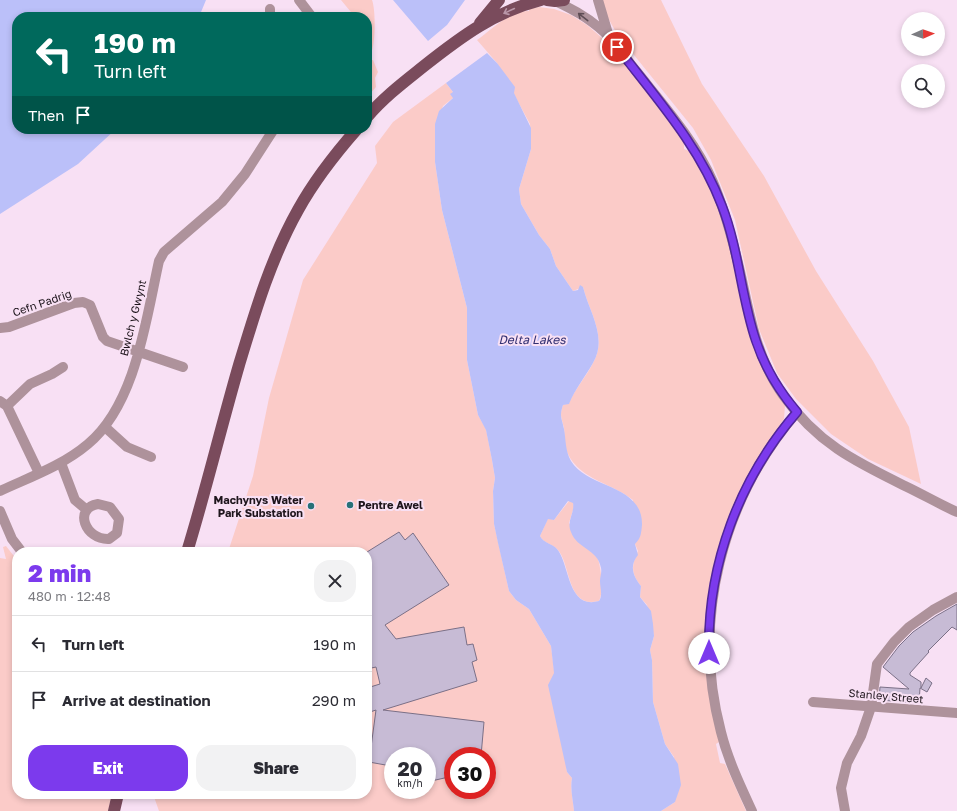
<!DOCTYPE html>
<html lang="en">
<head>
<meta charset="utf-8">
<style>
	:root { --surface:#fff; --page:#f2f2f3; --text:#2b2b33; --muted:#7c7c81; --line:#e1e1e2; --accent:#7c3aed }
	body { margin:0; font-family:"Golos Text",sans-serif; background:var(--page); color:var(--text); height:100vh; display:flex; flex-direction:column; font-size:15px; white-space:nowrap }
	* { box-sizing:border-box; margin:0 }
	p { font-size:13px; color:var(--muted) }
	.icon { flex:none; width:22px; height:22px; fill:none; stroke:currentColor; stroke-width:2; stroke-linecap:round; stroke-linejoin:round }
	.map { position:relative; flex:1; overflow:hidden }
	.sheet { position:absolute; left:12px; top:547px; width:360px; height:252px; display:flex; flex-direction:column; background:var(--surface); border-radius:16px; box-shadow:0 2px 6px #0003 }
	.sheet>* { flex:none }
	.top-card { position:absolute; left:12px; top:12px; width:360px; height:122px; border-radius:16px; box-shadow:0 2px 6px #0003; background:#00695c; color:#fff; overflow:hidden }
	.needle { width:26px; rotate:88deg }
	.fabs { position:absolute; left:901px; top:12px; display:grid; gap:8px }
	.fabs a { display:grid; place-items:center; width:44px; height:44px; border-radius:50%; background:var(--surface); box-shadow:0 2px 6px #0003; font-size:20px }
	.speed { position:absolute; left:384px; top:747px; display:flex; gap:8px; font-size:20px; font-weight:700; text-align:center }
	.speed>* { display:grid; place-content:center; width:52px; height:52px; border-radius:50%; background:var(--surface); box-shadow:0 2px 6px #0003; line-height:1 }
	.speed small { font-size:10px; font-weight:400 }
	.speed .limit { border:6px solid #d22; background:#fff; color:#111 }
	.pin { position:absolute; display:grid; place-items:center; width:34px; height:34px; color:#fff; margin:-17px; border:2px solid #fff; border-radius:50%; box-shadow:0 1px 4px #0007 }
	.me { position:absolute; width:44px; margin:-22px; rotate:0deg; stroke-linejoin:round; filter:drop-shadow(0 0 3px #0008) }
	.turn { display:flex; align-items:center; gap:14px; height:84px; padding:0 16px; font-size:18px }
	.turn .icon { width:52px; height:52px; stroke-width:2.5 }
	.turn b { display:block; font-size:28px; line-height:34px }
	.then { display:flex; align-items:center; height:38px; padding:0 16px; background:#0003; gap:8px; font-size:15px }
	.round { display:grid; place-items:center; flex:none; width:42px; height:42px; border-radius:16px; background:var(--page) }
	.overview { display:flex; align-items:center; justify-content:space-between; height:68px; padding:0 16px }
	h1 { font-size:24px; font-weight:800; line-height:30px; color:var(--accent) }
	.cta { display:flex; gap:8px; margin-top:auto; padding:8px 16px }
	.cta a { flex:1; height:46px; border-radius:16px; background:var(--accent); color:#fff; font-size:16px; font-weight:800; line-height:46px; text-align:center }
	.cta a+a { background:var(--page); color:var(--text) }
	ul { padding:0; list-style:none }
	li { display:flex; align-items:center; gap:12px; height:56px; padding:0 16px; border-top:1px solid var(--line) }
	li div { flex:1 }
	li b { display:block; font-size:15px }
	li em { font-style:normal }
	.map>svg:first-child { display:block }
</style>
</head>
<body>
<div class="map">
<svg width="957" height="811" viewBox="0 0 957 811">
	<rect width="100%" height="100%" fill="#f8e0f4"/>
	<path fill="#fbcbc8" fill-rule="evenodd" d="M341 0H372C376 10 376 50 369 57L367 58V17H355Z
		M601 0H661L702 84 764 176 816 271 873 361 909 427 921 484 868 459 831 434 796 399 777 373 759 329 735 220 711 160 693 128 617 34 603 9Z
		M539 7 554 9 571 15 587 25 601 37 650 94 684 138V149L692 152 708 181 719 207 735 260 748 329 785 405 784 419 759 456 733 509 719 546 709 596 719 742 716 744 720 763 725 764 746 811H661L675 802 674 757 665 744 653 702 652 660 650 650 654 636 647 605 640 597 641 586C631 574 631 565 638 551L635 544 633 500C609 481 576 480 565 447 563 441 565 434 564 428 562 418 559 416 563 405L569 403C575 389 586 377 593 363 608 337 589 312 583 287L573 291 556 266 550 249 539 235 521 204 519 189 531 149 530 124 497 63 477 40C491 30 510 10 529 11V9Z
		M373 60 378 72 375 78 376 87 367 97V61Z
		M446 83 453 92V98L443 106 435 132V162L442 210 467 308V360L478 415 486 429 492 460 495 478 493 491 494 524 509 591 516 600 529 609 551 646 567 772 572 778C570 788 573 800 574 811H159L153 794H367V552H228L253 476 269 398 303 280 377 163 375 146 393 122ZM393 756H427V790H393ZM453 756H487V790H453Z
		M569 501 573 502 574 507 569 523 597 556C601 566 604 592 599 601 566 610 571 562 557 549 552 544 543 543 540 536L548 518 554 520Z
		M6 546 17 560V794H112L108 811H0V558L6 559 3 547Z"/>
	<path fill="#bbc0f9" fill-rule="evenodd" d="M0 0H206L199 17H17V129H116L78 164 0 214Z
		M393 0H465L447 25 428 41Z
		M487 53 497 63 515 87 514 93 531 128V149L519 189 521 204 539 235 550 249 556 266 573 291 578 290 580 285 583 287C589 312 608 337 593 363 585 377 575 389 569 404L563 405C559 417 562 418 564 429 566 440 565 450 571 461 588 489 643 484 642 525 641 534 641 538 635 544L638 555C629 566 633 576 641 586L640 597 651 611 653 624 654 636 650 650 652 660 653 702 665 744 678 764 681 785 675 802 661 811H574C573 800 570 789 572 778L567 772 548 685 554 673 551 646 529 609 516 600 509 591 498 543 494 524 493 491 495 478 492 460 486 430 478 415 467 360V308L442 210 435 162V124L439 111 453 98 450 94 453 92 446 83ZM568 501 573 503C575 513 566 521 571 532 577 549 598 549 601 568 602 572 600 577 600 581 600 588 603 595 599 601 567 610 570 564 557 549 553 544 543 543 540 536L548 519 554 520Z"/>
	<path fill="#c7bbd5" stroke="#7b7087" d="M399 532 405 540 413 533 449 585 385 625 396 639 464 627 467 645 473 644 477 660 472 662 477 681 383 710 484 722 481 756H453V776L427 782V756H392L391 766 369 762 376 710 367 713V688L380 684 376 667 367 669V552Z
		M957 604V630L952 627 928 651 929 652 910 673V675L921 682V688L926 678 932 683 927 692 920 688 919 703 879 700 880 687 909 689 883 667 899 646 913 632 936 616Z"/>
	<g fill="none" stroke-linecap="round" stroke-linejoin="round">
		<path stroke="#ae929b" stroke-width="10" d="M299 0 312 17
			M598 0 609 37
			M555 1C575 10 594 21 609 37 619 48 628 61 637 72 664 106 695 141 713 182 722 203 728 224 734 247 748 297 751 351 783 395 817 443 854 461 905 486 922 494 939 504 957 512
			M270 17V9
			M0 328 9 327 74 303 83 302 90 305 103 337 107 341 183 367
			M0 401 7 406 39 473
			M7 406 30 384 52 374 63 367
			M105 427 127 447 151 457
			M61 463 75 500 87 510
			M0 491C30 477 62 466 88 444 136 404 146 319 159 261L164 252 222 202 245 174 274 129
			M98 504 110 507 119 519 117 533 109 539C85 540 73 508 98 504Z
			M0 511 12 539 22 552
			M813 702 957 713
			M752 811C740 785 728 760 721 732 691 619 722 500 797 412
			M845 811 841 788 847 763 861 736 871 707 877 664 894 642 909 627 933 610 957 597"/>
		<path stroke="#7a4b5c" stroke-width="12" d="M547 0 555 1 564 0
			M480 23 499 0
			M367 117C384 97 404 82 424 66 462 36 494 12 541 0
			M187 552C206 490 221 427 239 365 255 312 271 258 298 210 314 181 335 154 357 129
			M114 811 118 794"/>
	</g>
	<defs><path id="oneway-shaft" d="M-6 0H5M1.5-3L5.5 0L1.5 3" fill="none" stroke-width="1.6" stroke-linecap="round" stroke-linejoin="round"/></defs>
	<use stroke="#b996a8" href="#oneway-shaft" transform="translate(509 11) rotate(155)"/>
	<use stroke="#5f4d55" href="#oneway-shaft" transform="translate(583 17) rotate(-142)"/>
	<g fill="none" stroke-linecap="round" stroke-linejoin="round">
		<defs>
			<path id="route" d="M617 47C656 98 699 145 722 206 739 250 741 297 756 341 765 368 779 391 797 412 739 479 707 565 709 653"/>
		</defs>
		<use href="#route" stroke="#51269a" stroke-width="10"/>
		<use href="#route" stroke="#7c3aed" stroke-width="7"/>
	</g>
	<g fill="#277178" stroke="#f8e0f4" stroke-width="1.5">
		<circle cx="350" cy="505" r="4"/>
		<circle cx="311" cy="506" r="4"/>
	</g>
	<g text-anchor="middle" stroke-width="4" stroke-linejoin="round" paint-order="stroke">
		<g font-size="11" fill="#1e151c" stroke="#f8e0f4">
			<text transform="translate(42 303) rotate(-19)" y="4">Cefn Padrig</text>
			<text transform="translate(133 318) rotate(-76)" y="4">Bwlch y Gwynt</text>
			<text transform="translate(886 696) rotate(5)" y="4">Stanley Street</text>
		</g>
		<g font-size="11" font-weight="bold" fill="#1e151c" stroke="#f8e0f4" text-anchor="end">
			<text x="303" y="504">Machynys Water<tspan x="303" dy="13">Park Substation</tspan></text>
			<text x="358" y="509" text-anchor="start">Pentre Awel</text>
		</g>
		<g font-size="12" font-style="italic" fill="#312f71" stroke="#f8e0f4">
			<text x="532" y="344">Delta Lakes</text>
		</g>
	</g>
</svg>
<div class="fabs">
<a><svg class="needle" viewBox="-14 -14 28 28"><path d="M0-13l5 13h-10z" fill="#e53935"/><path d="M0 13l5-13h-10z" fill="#7c7c81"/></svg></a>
<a><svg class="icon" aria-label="search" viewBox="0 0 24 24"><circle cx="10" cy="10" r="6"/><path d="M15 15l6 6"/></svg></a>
</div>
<div class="speed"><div>20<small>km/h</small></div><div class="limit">30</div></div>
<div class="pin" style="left:617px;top:47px;background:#d93025"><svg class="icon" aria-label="arrive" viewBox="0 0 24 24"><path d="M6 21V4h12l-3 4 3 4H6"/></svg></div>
<svg class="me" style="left:709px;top:653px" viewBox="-20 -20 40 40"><circle r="19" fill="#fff"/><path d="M0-13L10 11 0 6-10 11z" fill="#7c3aed"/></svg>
<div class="top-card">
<div class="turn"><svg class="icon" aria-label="left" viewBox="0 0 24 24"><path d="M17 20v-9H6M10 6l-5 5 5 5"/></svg><div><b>190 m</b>Turn left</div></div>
<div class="then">Then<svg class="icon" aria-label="arrive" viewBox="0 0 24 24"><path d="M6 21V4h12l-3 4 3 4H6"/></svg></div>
</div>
<section class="sheet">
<div class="overview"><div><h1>2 min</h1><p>480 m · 12:48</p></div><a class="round"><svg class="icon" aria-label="close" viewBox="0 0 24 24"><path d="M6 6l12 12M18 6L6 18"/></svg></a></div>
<ul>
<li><svg class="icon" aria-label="left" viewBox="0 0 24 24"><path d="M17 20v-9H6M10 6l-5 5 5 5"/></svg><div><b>Turn left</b></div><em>190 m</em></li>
<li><svg class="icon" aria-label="arrive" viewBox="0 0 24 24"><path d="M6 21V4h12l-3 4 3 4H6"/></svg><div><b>Arrive at destination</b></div><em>290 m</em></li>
</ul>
<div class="cta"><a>Exit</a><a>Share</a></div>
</section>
</div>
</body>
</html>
